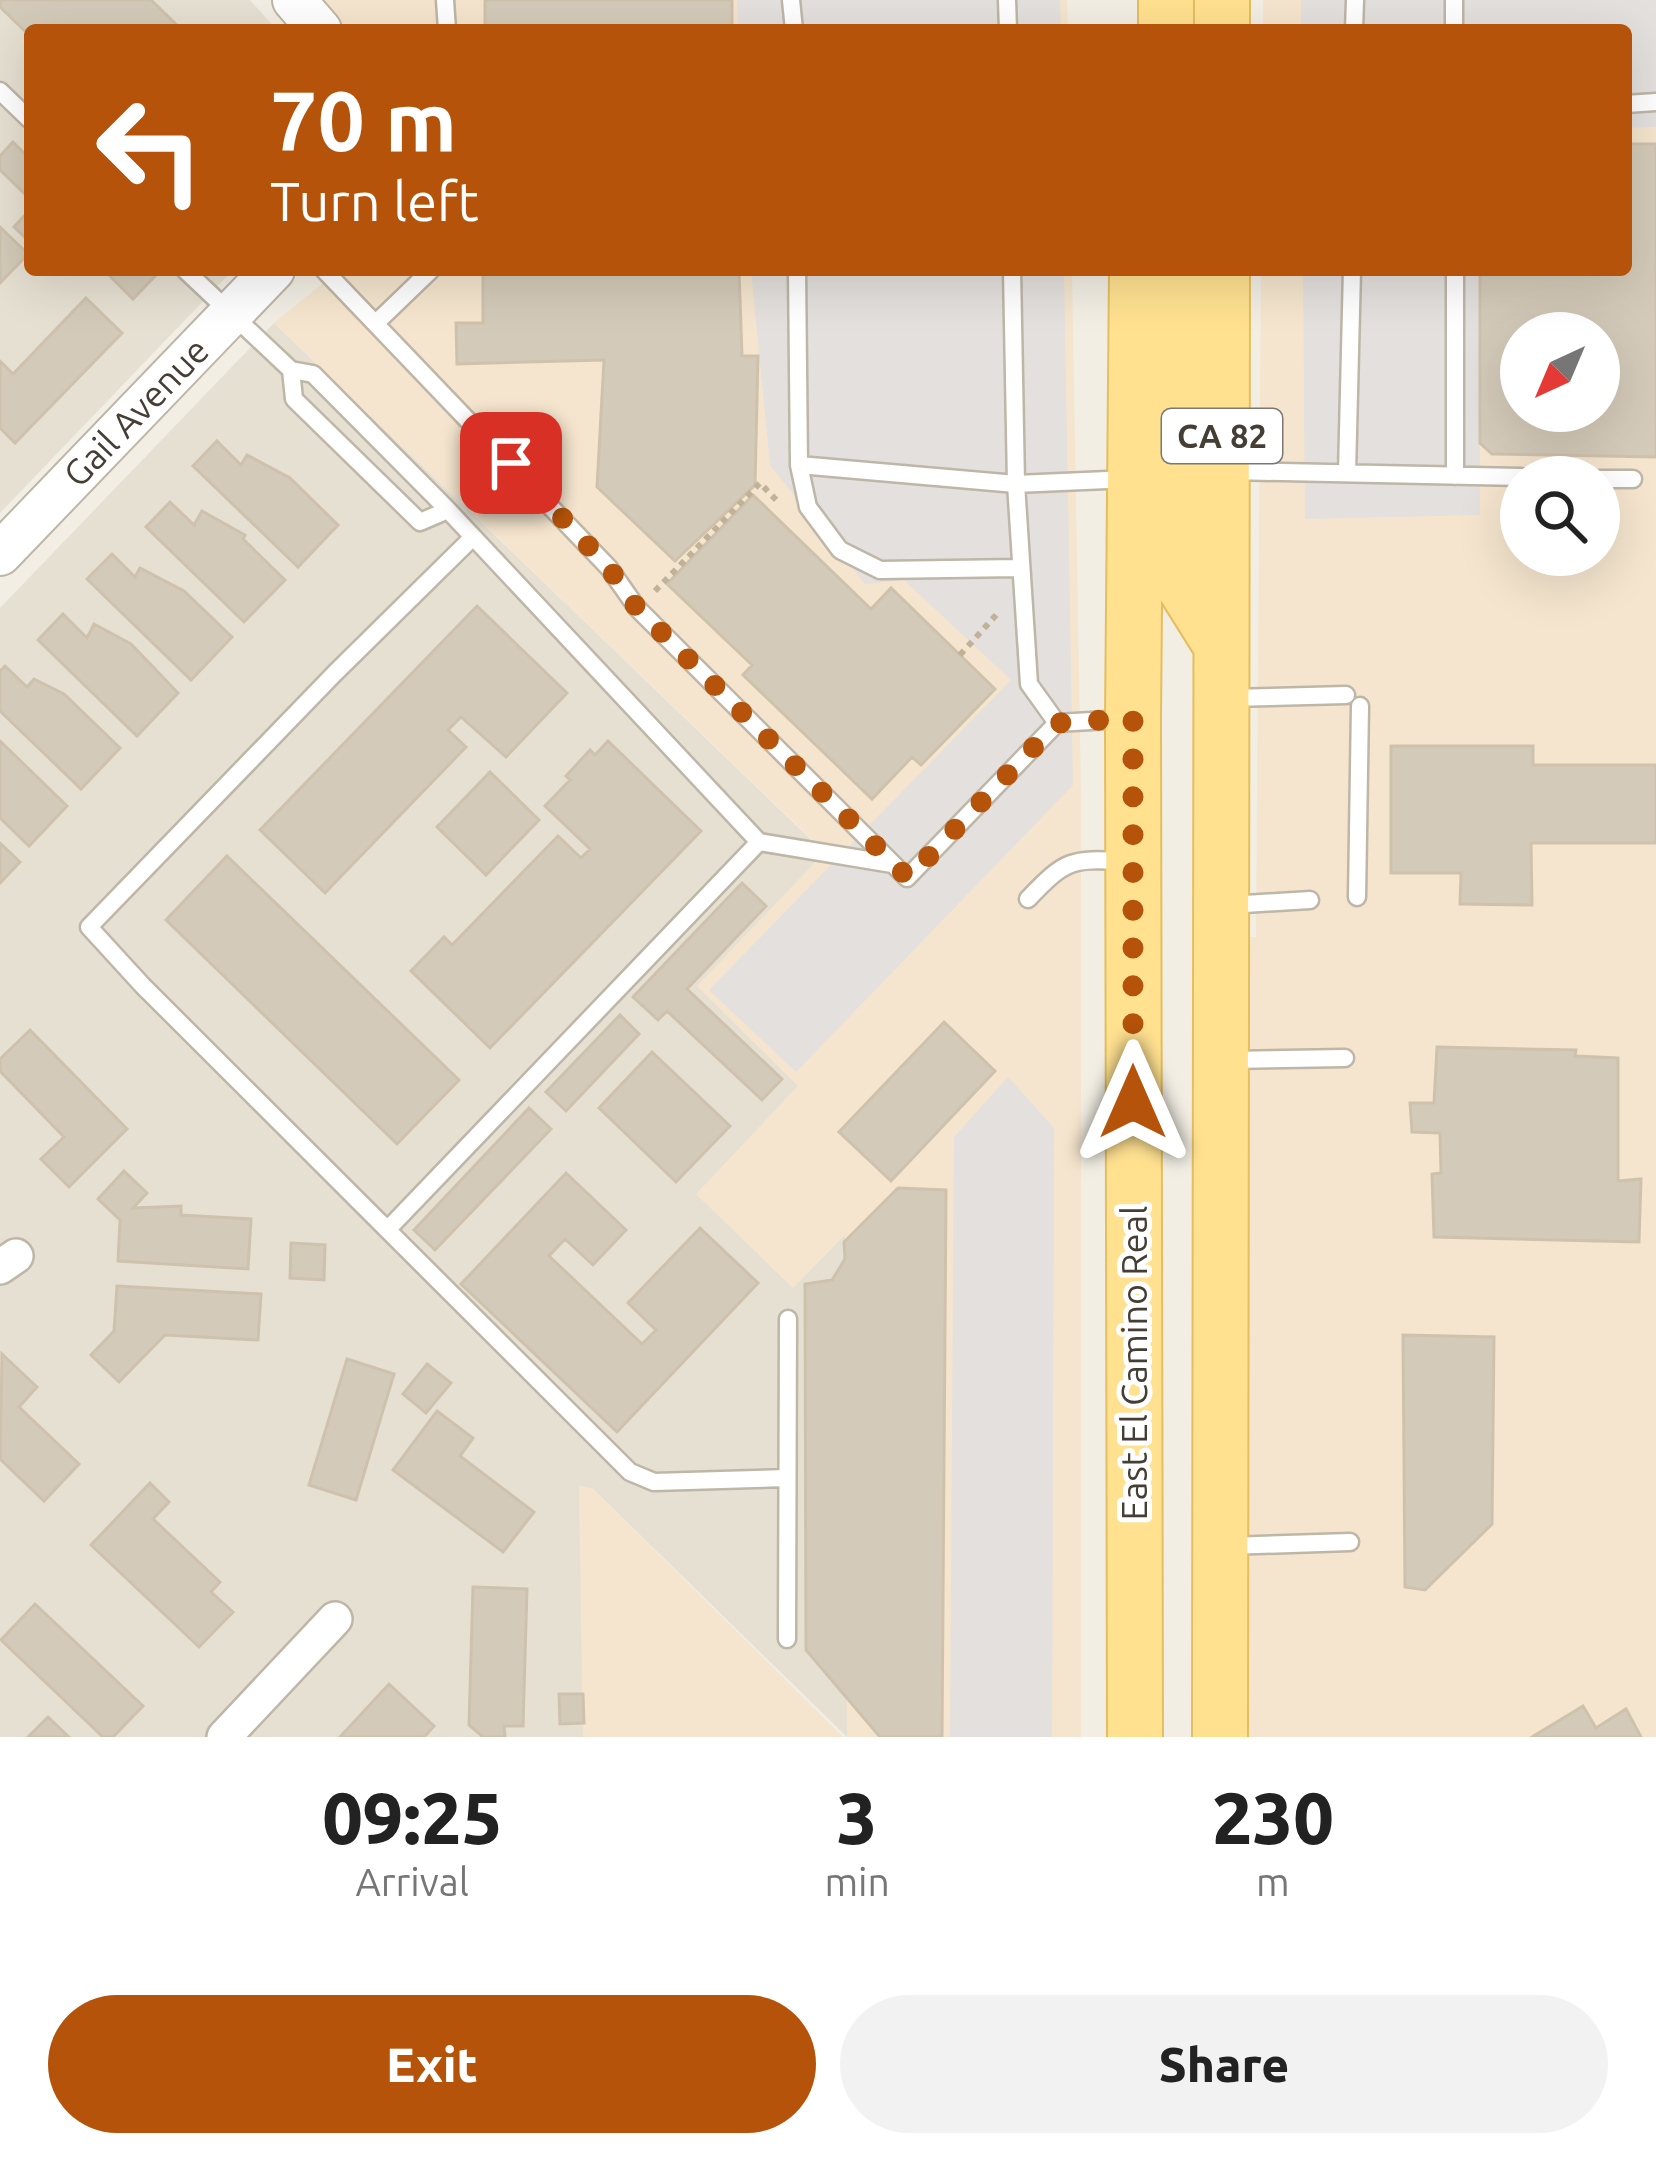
<!DOCTYPE html>
<html lang="en">
<head>
<meta charset="utf-8">
<style>
	:root { --surface:#fff; --page:#f2f2f2; --text:#222; --muted:#767676; --accent:#b45309 }
	body { margin:0; font-family:Ubuntu,sans-serif; background:var(--page); color:var(--text); height:100vh; display:flex; flex-direction:column; font-size:45px; white-space:nowrap }
	* { box-sizing:border-box; margin:0 }
	p { font-size:39px; color:var(--muted) }
	.icon { flex:none; width:66px; height:66px; fill:none; stroke:currentColor; stroke-width:2; stroke-linecap:round; stroke-linejoin:round }
	.map { position:relative; height:1737px; overflow:hidden }
	.side { display:flex; flex-direction:column; background:var(--surface); flex:1 }
	.side>* { flex:none }
	.top-card { position:absolute; left:24px; top:24px; width:1608px; height:252px; border-radius:12px; box-shadow:0 12px 48px #0002; background:#b45309; color:#fff; overflow:hidden }
	.needle { width:78px; rotate:224deg }
	.fabs { position:absolute; left:1500px; top:312px; display:grid; gap:24px }
	.fabs a { display:grid; place-items:center; width:120px; height:120px; border-radius:50%; background:var(--surface); box-shadow:0 12px 48px #0002; font-size:60px }
	.pin { position:absolute; display:grid; place-items:center; width:102px; height:102px; color:#fff; margin:-51px; border-radius:24px; box-shadow:0 6px 18px #0006 }
	.me { position:absolute; width:132px; margin:-66px; rotate:0deg; stroke-linejoin:round; filter:drop-shadow(0 0 9px #0008) }
	.turn { display:flex; align-items:center; gap:42px; height:252px; padding:0 48px; font-size:54px }
	.turn .icon { width:156px; height:156px; stroke-width:2.5 }
	.turn b { display:block; font-size:84px; line-height:102px }
	.eta { display:flex; justify-content:space-evenly; align-items:center; height:204px; text-align:center }
	.eta b { font-size:72px; font-weight:800; line-height:84px }
	.primary-button { display:flex; gap:24px; margin-top:auto; padding:24px 48px }
	.primary-button a { flex:1; height:138px; border-radius:72px; background:var(--accent); color:#fff; font-size:48px; font-weight:800; line-height:138px; text-align:center }
	.primary-button a+a { background:var(--page); color:var(--text) }
	.map>svg:first-child { display:block }
</style>
</head>
<body>
<div class="map">
<svg width="1656" height="1737" viewBox="0 0 1656 1737">
	<rect width="100%" height="100%" fill="#f2eee4"/>
	<path fill="#e6e0d2" d="M0 0H250L277 30H30V270H233L0 513Z
		M274 323 825 853 798 1086 845 1233 847 1737 593 1489 580 1486 583 1737H0V608Z"/>
	<path fill="#f5e5ce" fill-rule="evenodd" d="M322 0H1067L1068 30H341Z
		M1263 0H1656V1737H1220L1222 938 1256 937 1261 270H1626V30H1263ZM1521 333H1599V411H1521ZM1521 477H1599V555H1521Z
		M339 270H1072L1081 791V1737H847L845 1235 793 1288 696 1194 798 1086 697 986 825 852 274 323Z
		M579 1486 593 1489 843 1737H583Z"/>
	<path fill="#e3e0dd" d="M737 0H1060L1061 30H738Z
		M1301 0H1656V127L1626 128V30H1301Z
		M751 270H1064L1073 785 796 1072 709 990 1011 680 904 580 865 584 770 465Z
		M1303 270H1480V515L1305 519Z
		M1008 1077 1054 1128 1052 1737H950L954 1137Z"/>
	<path fill="#d4cab9" stroke="#cfc2ad" stroke-width="3" fill-rule="evenodd" d="M0 0H151L182 30H30V36L0 7Z
		M485 0H732V30H485Z
		M13 142 30 159V199L0 170V156Z
		M1626 144H1656V457L1492 454 1480 443V270H1626ZM1521 333H1599V411H1521Z
		M29 211 30 212V242L14 227Z
		M0 227 28 254 0 283Z
		M104 270H149L155 276 133 299Z
		M483 270H739L742 356H758L755 485 675 561 597 487 604 360 457 364 456 323H483Z
		M86 298 122 333 15 443 0 428V361L13 374Z
		M217 441 241 465 247 455 290 478 338 525 298 567 193 466Z
		M753 495 871 609 891 588 995 689 921 765 912 757 872 799 743 675 752 665 667 584Z
		M170 502 194 525 202 511 245 535 243 539 285 580 244 622 146 527Z
		M112 554 135 577 140 568 184 591 232 637 191 680 87 579Z
		M477 606 567 693 506 757 461 717 448 730 466 747 325 893 260 830Z
		M63 614 87 638 94 624 131 644 178 693 137 736 38 640Z
		M5 666 27 687 34 679 64 694 120 748 81 789 0 711V671Z
		M0 741 67 806 29 846 0 818Z
		M608 741 701 831 490 1048 411 971 444 937 452 945 558 836 581 858 590 849 545 806 570 780 566 776 590 750 595 755Z
		M1391 746H1533V765H1656V843H1531L1532 905 1460 904 1461 873H1391Z
		M490 772 539 820 486 875 437 827Z
		M0 843 20 862 0 883Z
		M227 856 459 1080 397 1144 166 920Z
		M742 883 766 906 687 989 782 1079 762 1100 667 1011 658 1020 633 997Z
		M620 1015 639 1034 566 1111 546 1092Z
		M944 1022 995 1071 891 1181 839 1132Z
		M30 1030 127 1129 69 1187 41 1159 64 1137 0 1071V1059Z
		M1437 1047 1576 1050 1575 1056 1618 1058V1181L1641 1179 1639 1242 1434 1237 1432 1174 1441 1173 1440 1133 1412 1132 1410 1103H1434Z
		M652 1052 730 1126 676 1182 599 1108Z
		M529 1108 551 1129 435 1250 414 1230Z
		M124 1171 147 1193 133 1208 181 1206V1215L251 1219 248 1269 118 1261 120 1220 98 1199Z
		M566 1173 626 1230 593 1265 565 1239 549 1256 642 1344 656 1330 628 1303 700 1228 758 1283 617 1432 461 1284Z
		M898 1188 946 1190 942 1737H880L806 1650 805 1284 832 1280 845 1259 844 1242Z
		M291 1243 325 1245 324 1280 290 1278Z
		M117 1286 261 1294 258 1340 165 1335 119 1382 91 1355 114 1331Z
		M1403 1335 1494 1337 1492 1524 1425 1590 1405 1587Z
		M2 1354 37 1387 19 1407 79 1464 44 1501 0 1459Z
		M347 1359 394 1374 356 1500 309 1485Z
		M427 1364 451 1383 426 1413 403 1394Z
		M437 1411 473 1438 460 1456 534 1512 503 1552 393 1470Z
		M150 1483 169 1502 153 1519 220 1582 211 1592 233 1612 199 1647 91 1545Z
		M473 1587 527 1589 523 1726H504L505 1737H483L469 1725Z
		M35 1604 143 1706 113 1737H103L1 1640Z
		M389 1684 434 1726 424 1737H340Z
		M559 1694H583L584 1723 560 1724Z
		M1583 1706 1596 1728 1626 1709 1641 1737H1532Z
		M48 1717 69 1737H28Z"/>
	<g fill="none" stroke-linecap="round" stroke-linejoin="round">
		<defs>
			<path id="service" d="M445 0 447 30
				M791 0 794 30
				M1007 0 1008 30
				M1454 0V30
				M1354 30 1355 0
				M0 91 30 120
				M1626 104 1656 102
				M185 270 291 370 313 374 448 510 759 842 389 1228
				M324 270 609 568 637 608 907 878 1057 723 1125 719
				M797 270 799 465 1016 484 1130 479
				M1012 270 1016 484 1029 684 1057 723
				M1455 270V476
				M377 322 431 270
				M291 370 294 399 420 522 448 510
				M799 465 808 507 840 550 880 570 1021 568
				M1229 471 1521 477
				M1347 473 1352 270
				M1599 479H1633
				M472 538 335 673 89 927 143 986 630 1472 654 1482 787 1478
				M1229 698 1346 695
				M759 842 892 864
				M1357 897 1360 706
				M1028 899C1067 858 1071 859 1126 861
				M1229 905 1310 900
				M1229 1060 1345 1058
				M1228 1546 1350 1542
				M787 1639 788 1319"/>
			<path id="minor" d="M0 1267 16 1256
				M224 1737 335 1619"/>
			<path id="tertiary" d="M294 0 320 30
				M0 554 273 270"/>
			<path id="primary" d="M1166 0V30
				M1222 0V30
				M1181 270 1184 586 1221 645
				M1135 1737 1133 719 1137 270
				M1220 1737 1222 270"/>
		</defs>
		<use href="#service" stroke="#beb6a7" stroke-width="21"/>
		<use href="#minor" stroke="#beb6a7" stroke-width="38"/>
		<use href="#tertiary" stroke="#beb6a7" stroke-width="46"/>
		<use href="#primary" stroke="#e4be60" stroke-width="58"/>
		<path stroke="#c0b298" stroke-width="6" stroke-dasharray="6 6" stroke-linecap="butt" d="M655 591 760 483 780 504
			M960 655 997 614"/>
		<use href="#service" stroke="#fff" stroke-width="16"/>
		<use href="#minor" stroke="#fff" stroke-width="33"/>
		<use href="#tertiary" stroke="#fff" stroke-width="42"/>
		<use href="#primary" stroke="#ffe190" stroke-width="54"/>
	</g>
	<g fill="none" stroke-linecap="round" stroke-linejoin="round">
		<path stroke="#b45309" stroke-width="21" stroke-dasharray="0 37.8" d="M511 463 609 568 637 608 908 878 1057 723 1133 718V1102"/>
	</g>
	<g text-anchor="middle" stroke-width="10" stroke-linejoin="round" paint-order="stroke">
		<rect fill="#fff" stroke="#7c7871" stroke-width="3" x="1162" y="409" width="120" height="54" rx="9"/>
		<g font-size="33" font-weight="bold" fill="#443e34">
			<text x="1222" y="448">CA 82</text>
		</g>
		<g font-size="36" fill="#443e34" stroke="#fff">
			<text transform="translate(136 412) rotate(-46)" y="13">Gail Avenue</text>
			<text transform="translate(1134 1363) rotate(-90)" y="13">East El Camino Real</text>
		</g>
	</g>
</svg>
<div class="fabs">
<a><svg class="needle" viewBox="-14 -14 28 28"><path d="M0-13l5 13h-10z" fill="#e53935"/><path d="M0 13l5-13h-10z" fill="#767676"/></svg></a>
<a><svg class="icon" aria-label="search" viewBox="0 0 24 24"><circle cx="10" cy="10" r="6"/><path d="M15 15l6 6"/></svg></a>
</div>
<div class="pin" style="left:511px;top:463px;background:#d93025"><svg class="icon" aria-label="arrive" viewBox="0 0 24 24"><path d="M6 21V4h12l-3 4 3 4H6"/></svg></div>
<svg class="me" style="left:1133px;top:1102px" viewBox="-20 -20 40 40"><path d="M0-17L14 15 0 8-14 15z" fill="#b45309" stroke="#fff" stroke-width="4"/></svg>
<div class="top-card">
<div class="turn"><svg class="icon" aria-label="left" viewBox="0 0 24 24"><path d="M17 20v-9H6M10 6l-5 5 5 5"/></svg><div><b>70 m</b>Turn left</div></div>
</div>
</div>
<section class="side">
<div class="eta">
<div><b>09:25</b><p>Arrival</p></div>
<div><b>3</b><p>min</p></div>
<div><b>230</b><p>m</p></div>
</div>
<div class="primary-button"><a>Exit</a><a>Share</a></div>
</section>
</body>
</html>
